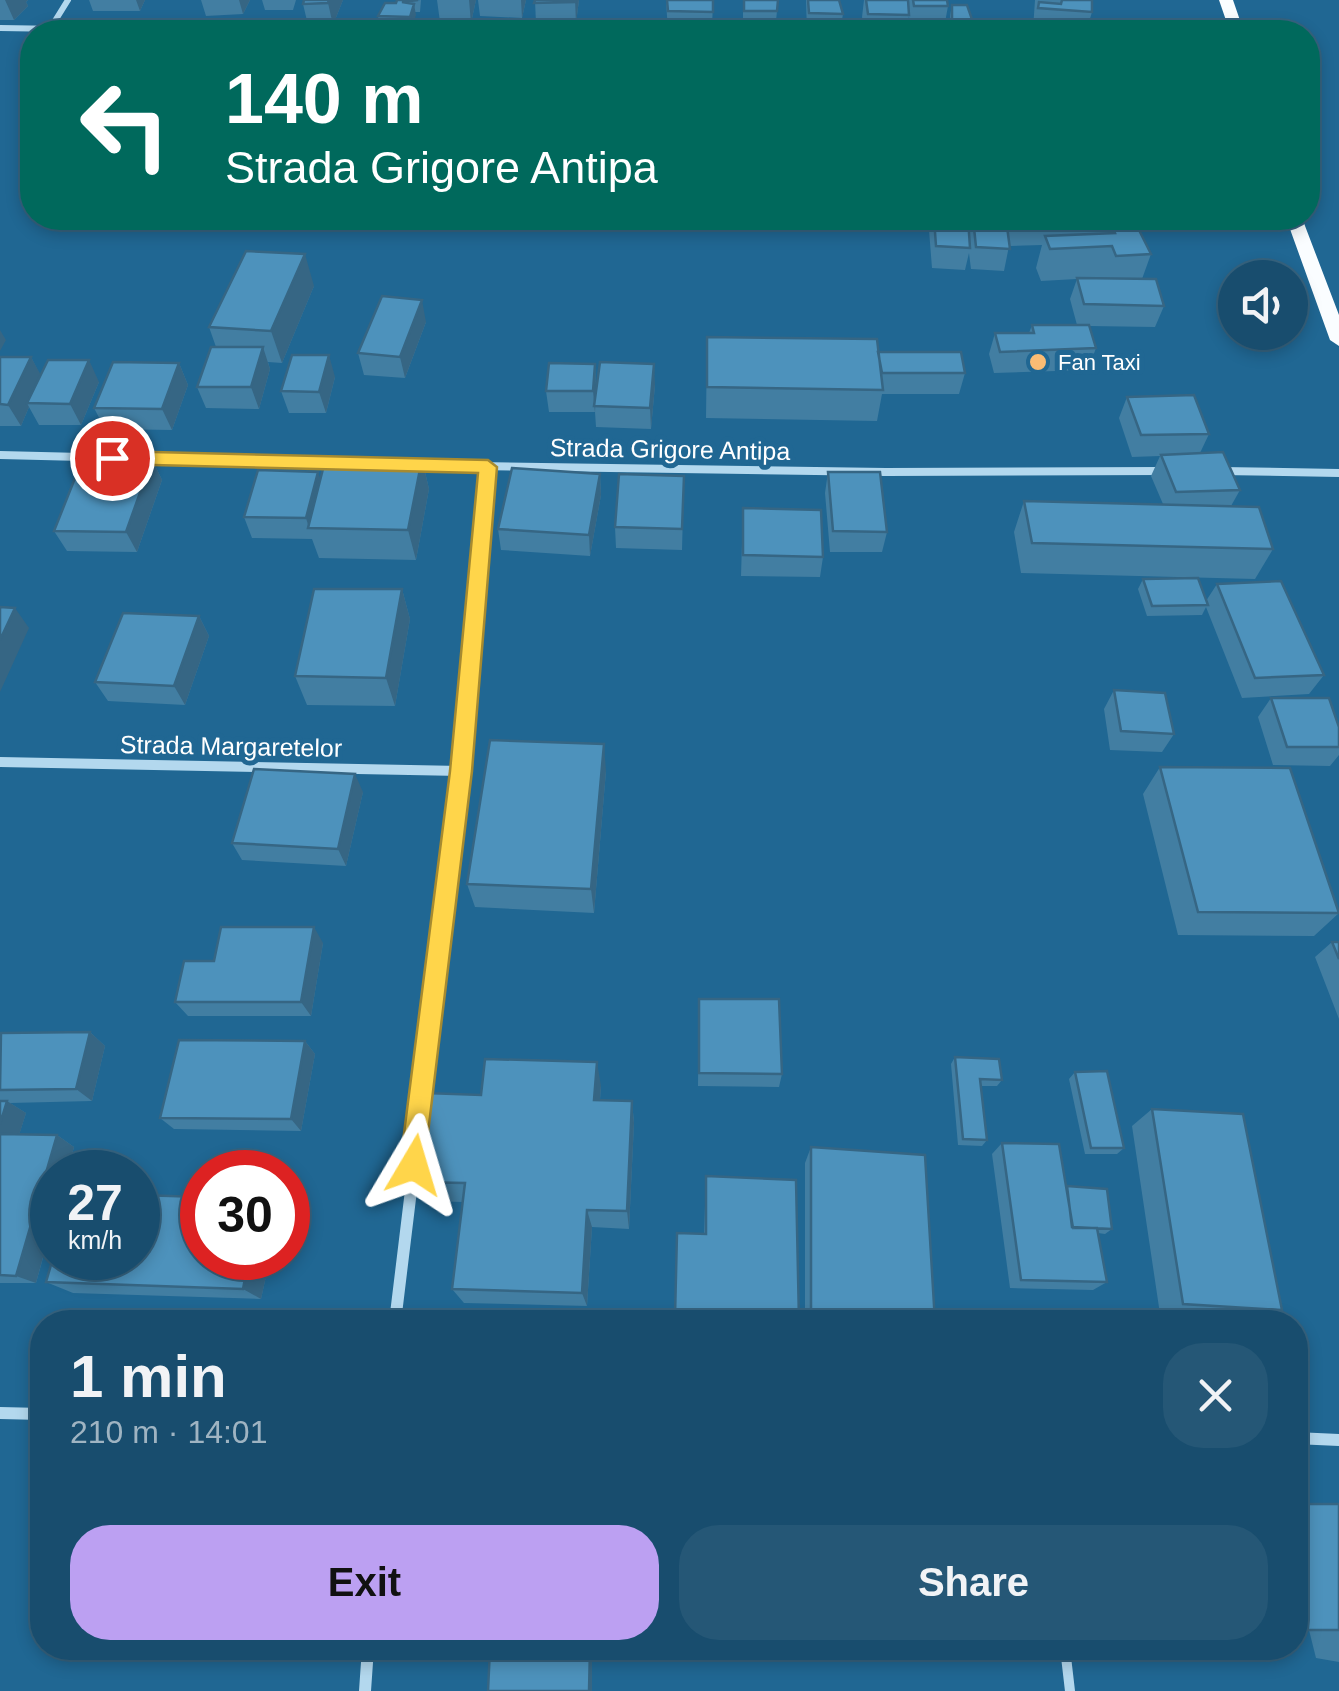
<!DOCTYPE html>
<html lang="en">
<head>
<meta charset="utf-8">
<style>
	:root { --surface:#184d6e; --page:#255776; --text:#f1f3f6; --muted:#9fb4c2; --line:#366481; --accent:#bca0f2 }
	body { margin:0; font-family:Arial,sans-serif; background:var(--page); color:var(--text); height:100vh; display:flex; flex-direction:column; font-size:38px; white-space:nowrap }
	* { box-sizing:border-box; margin:0 }
	p { font-size:32px; color:var(--muted) }
	.icon { flex:none; width:55px; height:55px; fill:none; stroke:currentColor; stroke-width:2; stroke-linecap:round; stroke-linejoin:round }
	.map { position:relative; flex:1; overflow:hidden }
	.sheet { position:absolute; left:30px; top:1310px; width:1278px; height:350px; display:flex; flex-direction:column; background:var(--surface); border-radius:40px; box-shadow:0 5px 15px #0003,0 0 0 2px var(--line) }
	.sheet>* { flex:none }
	.hud { position:absolute; left:20px; top:20px; width:1300px; height:210px; border-radius:40px; box-shadow:0 5px 15px #0003,0 0 0 2px var(--line); background:#00695c; color:#fff; overflow:hidden }
	.controls { position:absolute; left:1218px; top:260px; display:grid; gap:20px }
	.controls a { display:grid; place-items:center; width:90px; height:90px; border-radius:50%; background:var(--surface); box-shadow:0 5px 15px #0003,0 0 0 2px var(--line); font-size:50px }
	.speed { position:absolute; left:30px; top:1150px; display:flex; gap:20px; font-size:50px; font-weight:700; text-align:center }
	.speed>* { display:grid; place-content:center; width:130px; height:130px; border-radius:50%; background:var(--surface); box-shadow:0 5px 15px #0003,0 0 0 2px var(--line); line-height:1 }
	.speed small { font-size:25px; font-weight:400 }
	.speed .limit { border:15px solid #d22; background:#fff; color:#111 }
	.pin { position:absolute; display:grid; place-items:center; width:85px; height:85px; color:#fff; margin:-42px; border:5px solid #fff; border-radius:50%; box-shadow:0 2px 10px #0007 }
	.me { position:absolute; width:110px; margin:-55px; rotate:7deg; stroke-linejoin:round; filter:drop-shadow(0 0 8px #0008) }
	.turn { display:flex; align-items:center; gap:35px; height:210px; padding:0 40px; font-size:45px }
	.turn .icon { width:130px; height:130px; stroke-width:2.5 }
	.turn b { display:block; font-size:70px; line-height:85px }
	.round { display:grid; place-items:center; flex:none; width:105px; height:105px; border-radius:40px; background:var(--page) }
	.headline { display:flex; align-items:center; justify-content:space-between; height:170px; padding:0 40px }
	h1 { font-size:60px; font-weight:600; line-height:75px }
	.action { display:flex; gap:20px; margin-top:auto; padding:20px 40px }
	.action a { flex:1; height:115px; border-radius:40px; background:var(--accent); color:#111; font-size:40px; font-weight:600; line-height:115px; text-align:center }
	.action a+a { background:var(--page); color:var(--text) }
	.map>svg:first-child { display:block }
</style>
</head>
<body>
<div class="map">
<svg width="1339" height="1691" viewBox="0 0 1339 1691">
	<rect width="100%" height="100%" fill="#206793"/>
	<g fill="none" stroke-linecap="round" stroke-linejoin="round">
		<path stroke="#b3d8ee" stroke-width="10" d="M1065 1648 1070 1691"/>
		<path stroke="#b3d8ee" stroke-width="6" d="M0 28 126 30
			M50 29 68 0
			M148 31 196 32"/>
		<path stroke="#b3d8ee" stroke-width="8" d="M0 455 334 463
			M411 465 886 472 1164 471
			M1221 471 1339 473
			M472 651 488 467"/>
		<path stroke="#b3d8ee" stroke-width="10" d="M0 762 461 771
			M420 1110 472 648"/>
		<path stroke="#b3d8ee" stroke-width="12" d="M395 1322 421 1108
			M0 1413 42 1414
			M1295 1438 1339 1440
			M365 1691 368 1648"/>
		<path fill="#fafdff" fill-rule="evenodd" d="M1219 0H1233L1244 32H1230Z
			M1286 218H1302L1339 315V346L1330 340Z"/>
	</g>
	<path fill="#427ea2" d="M0 0H28L26 2 28 6 14 20H0Z
		M89 0H145L140 11H93Z
		M201 0H250L243 14 206 16Z
		M262 0H296L293 10H265Z
		M343 0 333 25H308L303 4Z
		M421 0 420 12H415L412 27H380L378 16 396 3Z
		M437 0H476L471 23 440 22Z
		M478 0H526L522 18 480 16Z
		M535 0H579L576 23 536 24Z
		M666 0H713L712 29 719 32H668Z
		M743 0H778L775 32H743Z
		M806 0H839L843 14 840 32H807Z
		M864 0H947L948 6 944 28 910 27 909 16 906 32H865L862 17Z
		M1035 0H1092V12L1086 32 1033 29Z
		M952 5 974 25 973 32H950V16Z
		M853 218H911L909 228 853 226Z
		M932 218H968L969 234 973 218 1006 219V218H1133L1151 254 1142 279 1164 306 1155 327 1089 326 1096 348 1088 370 994 373 989 354 995 333H1029L1032 325H1077L1070 299 1077 279 1041 281 1036 268 1042 245 1009 246 1004 271 971 269 969 253 965 270 932 268 929 230Z
		M314 286 282 363 268 362 270 369 259 409 206 408 197 387 216 347 209 327Z
		M426 322 405 378 364 375 358 353Z
		M707 337 878 353 965 373 959 394H882L877 421 706 418Z
		M0 357H31L40 375 99 382 81 425H39L29 407 21 426H0Z
		M179 363 188 385 172 430 105 429 94 408Z
		M595 364 596 385H655L651 429 596 427 595 412H549L546 391Z
		M335 377 326 413H289L281 391Z
		M1127 397 1209 434 1200 453 1240 490 1231 506 1273 549 1255 579 1021 573 1014 532 1024 501 1163 504 1151 476 1160 456 1132 457 1119 418Z
		M152 459 162 480 137 552 67 551 54 531Z
		M422 459 429 489 416 560 319 558 312 539 252 538 244 517 320 480Z
		M828 472 887 532 882 552H830L825 493Z
		M600 474 601 495 590 556 501 550 498 529Z
		M684 476 682 550 616 548 615 527Z
		M743 508 823 557 820 577 741 576Z
		M1143 579 1206 601 1217 584 1324 675 1309 694 1242 698 1206 607 1202 615 1147 616 1138 589Z
		M402 589 410 619 395 706 307 705 295 676Z
		M199 616 209 636 185 705 108 701 95 682Z
		M1114 690 1174 734 1162 752 1110 750 1104 709Z
		M1271 698 1339 727V755L1330 766 1273 765 1258 717Z
		M1160 767 1339 913 1314 936 1178 935 1143 794Z
		M606 771 594 913 475 907 467 884Z
		M363 792 346 866 242 860 232 843Z
		M1332 942H1339V1019L1315 957Z
		M323 943 311 1016H188L175 1002 214 961Z
		M699 999 782 1074 779 1087 698 1086Z
		M90 1032 105 1046 92 1101 10 1103 26 1113 19 1135H57L74 1147 36 1283H0V1037Z
		M305 1041 315 1054 301 1131 174 1129 160 1118Z
		M955 1057 1002 1080 997 1086H981L987 1140 982 1146 958 1145 951 1064Z
		M1075 1072 1124 1148 1117 1154H1085L1069 1079Z
		M601 1086 600 1100 632 1101 634 1123 629 1229 592 1227 587 1306 464 1303 452 1289 463 1202 426 1201 413 1182 481 1095Z
		M1152 1109 1282 1310 1255 1320 1160 1314 1132 1126Z
		M1002 1143 1066 1187 1112 1229 1105 1234 1098 1233 1107 1282 1093 1290 1010 1288 992 1154Z
		M811 1147 935 1322H805V1163Z
		M706 1176 799 1321 798 1322H675L677 1233 704 1234Z
		M202 1258H270L261 1299 73 1293 46 1282Z
		M1339 1504V1662L1316 1658 1309 1630Z"/>
	<path fill="#366684" d="M5 0H28L26 2 28 6 14 20Z
		M136 0H145L140 11Z
		M239 0H250L243 14Z
		M329 0H343L333 25 328 3Z
		M469 0H476L471 23Z
		M521 0H526L522 18Z
		M575 0H579L576 23Z
		M414 4 416 15 412 28 410 17Z
		M305 254 314 286 282 363 271 331Z
		M422 300 426 322 405 378 400 357Z
		M0 330 6 340 0 351Z
		M263 347 270 369 259 409 251 387Z
		M329 355 335 377 326 413 319 392Z
		M31 357 43 379 27 403 29 407 21 426 8 405Z
		M89 360 99 382 81 425 70 404Z
		M179 363 188 385 172 430 162 409Z
		M595 364 596 385 595 413 593 391Z
		M654 364 655 385 651 429 650 408Z
		M152 459 162 480 137 552 126 532Z
		M422 459 429 489 416 560 408 530Z
		M318 472 325 493 309 528 306 518Z
		M600 474 601 495 590 556 589 535Z
		M402 589 410 619 395 706 386 678Z
		M15 608 29 628 0 692V640Z
		M199 616 209 636 185 705 174 686Z
		M604 744 606 771 594 913 591 889Z
		M355 774 363 792 346 866 338 849Z
		M314 927 323 943 311 1016 301 1002Z
		M90 1032 105 1046 92 1101 76 1089Z
		M305 1041 315 1054 301 1131 291 1119Z
		M597 1062 601 1086 598 1122 594 1100Z
		M7 1101 26 1113 16 1145 0 1136V1124Z
		M632 1101 634 1123 629 1229 627 1211Z
		M57 1135 74 1147 67 1172H52V1224L36 1283 16 1276Z
		M587 1210 592 1227 587 1306 582 1293Z
		M249 1258H270L261 1299 243 1289Z
		M590 1648H592V1691H589Z"/>
	<path fill="#4d92bc" stroke="#366684" stroke-width="2.5" d="M304 0H329L328 3 303 4Z
		M397 0H418L402 2 414 4 410 17 378 16 385 3H396Z
		M535 0H575V2L534 3Z
		M667 0H713V12L668 11Z
		M744 0H778L777 11H744Z
		M808 0H839L843 14 809 13Z
		M866 0H908L909 15 868 14Z
		M913 0H947L948 6H914Z
		M1062 0H1092V12L1038 8 1039 2 1061 4Z
		M952 5H967L974 25H952Z
		M191 22 230 23 225 32H185Z
		M236 23H299L296 32H232Z
		M117 24 159 26 155 32H111Z
		M333 24 374 25 372 32H330Z
		M395 27H435L434 32H393Z
		M457 28H505L504 32H456Z
		M671 28 719 30V32H670Z
		M533 29 575 30 574 32H533Z
		M934 218H968L970 248 936 246Z
		M973 218 1006 219 1010 249 976 247Z
		M1068 218H1133L1151 254 1116 256 1112 246 1050 249 1045 236 1115 233 1112 226 1073 228Z
		M246 251 305 254 271 331 209 327Z
		M1077 278 1156 279 1164 306 1084 304Z
		M382 296 422 300 400 357 358 353Z
		M1032 325H1089L1096 348 1000 352 995 333H1034Z
		M707 337 877 339 883 390 707 387Z
		M211 347H263L251 387H197Z
		M878 352H961L965 373H882Z
		M292 355H329L319 392 281 391Z
		M0 357H31L8 405 0 404Z
		M48 360H89L70 404 27 403Z
		M113 362 179 363 162 409 94 408Z
		M600 362 654 364 650 408 594 406Z
		M549 363 595 364 593 391H546Z
		M1194 395 1209 434 1141 435 1127 397Z
		M1223 452 1240 490 1176 492 1161 455Z
		M326 457 422 459 408 530 308 528Z
		M83 458 152 459 126 532 54 531Z
		M512 468 600 474 589 535 498 529Z
		M258 470 318 472 306 518 244 517Z
		M828 472H880L887 532 833 531Z
		M619 474 684 476 682 529 615 527Z
		M1024 501 1259 507 1273 549 1032 543Z
		M743 508 821 510 823 557 743 555Z
		M1198 578 1208 605 1152 606 1143 579Z
		M1281 581 1324 675 1255 678 1217 584Z
		M314 589H402L386 678 295 676Z
		M0 607 15 608 0 640Z
		M123 613 199 616 174 686 95 682Z
		M1114 690 1165 693 1174 734 1121 731Z
		M1271 698H1329L1339 727V747H1287Z
		M490 740 604 744 591 889 467 884Z
		M1160 767 1290 768 1339 913 1198 912Z
		M254 769 355 774 338 849 232 843Z
		M221 927H314L301 1002H175L184 961H214Z
		M1332 942H1339V959Z
		M699 999H779L782 1074 699 1073Z
		M90 1032 76 1089 0 1090 1 1033Z
		M179 1040 305 1041 291 1119 160 1118Z
		M955 1057 999 1059 1002 1080 980 1079 987 1140 963 1139Z
		M485 1059 597 1062 594 1100 632 1101 627 1211 587 1210 582 1293 452 1289 465 1183 413 1182 425 1093 481 1095Z
		M1107 1071 1124 1148H1091L1075 1072Z
		M0 1101H7L0 1124Z
		M1152 1109 1243 1114 1282 1310 1183 1304Z
		M0 1134 57 1135 16 1276 0 1275Z
		M1002 1143 1059 1144 1073 1228H1097L1107 1282 1021 1280Z
		M811 1147 925 1155 935 1322H811Z
		M706 1176 796 1180 799 1321 675 1317 677 1233 706 1234Z
		M1067 1186 1107 1189 1112 1229 1072 1227Z
		M138 1195 202 1197V1258H249L243 1289 46 1282 53 1258H138Z
		M1295 1504H1339V1630H1295Z
		M490 1648H590L589 1691H488Z"/>
	<path fill="#ffd54a" stroke="#a68a30" stroke-width="2.5" d="M112 451 488 460 497 467 472 771 423 1174 414 1178 404 1174 400 1165 450 771 478 473 112 464 103 458Z"/>
	<circle fill="#fabc74" stroke="#206793" stroke-width="4" cx="1038" cy="362" r="10"/>
	<g text-anchor="middle" stroke-width="10" stroke-linejoin="round" paint-order="stroke">
		<g font-size="22" fill="#fff" stroke="#206793" text-anchor="start">
			<text x="1058" y="370">Fan Taxi</text>
		</g>
		<g font-size="25" fill="#fff" stroke="#206793">
			<text transform="translate(670 449) rotate(1)" y="9">Strada Grigore Antipa</text>
			<text transform="translate(231 746) rotate(1)" y="9">Strada Margaretelor</text>
		</g>
	</g>
</svg>
<div class="controls">
<a><svg class="icon" aria-label="sound" viewBox="0 0 24 24"><path d="M4 9h4l5-4v14l-5-4H4zM17 9q2 3 0 6"/></svg></a>
</div>
<div class="speed"><div>27<small>km/h</small></div><div class="limit">30</div></div>
<div class="pin" style="left:112px;top:458px;background:#d93025"><svg class="icon" aria-label="arrive" viewBox="0 0 24 24"><path d="M6 21V4h12l-3 4 3 4H6"/></svg></div>
<svg class="me" style="left:414px;top:1165px" viewBox="-20 -20 40 40"><path d="M0-17L14 15 0 8-14 15z" fill="#ffd54a" stroke="#fff" stroke-width="4"/></svg>
<div class="hud">
<div class="turn"><svg class="icon" aria-label="left" viewBox="0 0 24 24"><path d="M17 20v-9H6M10 6l-5 5 5 5"/></svg><div><b>140 m</b>Strada Grigore Antipa</div></div>
</div>
<section class="sheet">
<div class="headline"><div><h1>1 min</h1><p>210 m · 14:01</p></div><a class="round"><svg class="icon" aria-label="close" viewBox="0 0 24 24"><path d="M6 6l12 12M18 6L6 18"/></svg></a></div>
<div class="action"><a>Exit</a><a>Share</a></div>
</section>
</div>
</body>
</html>
